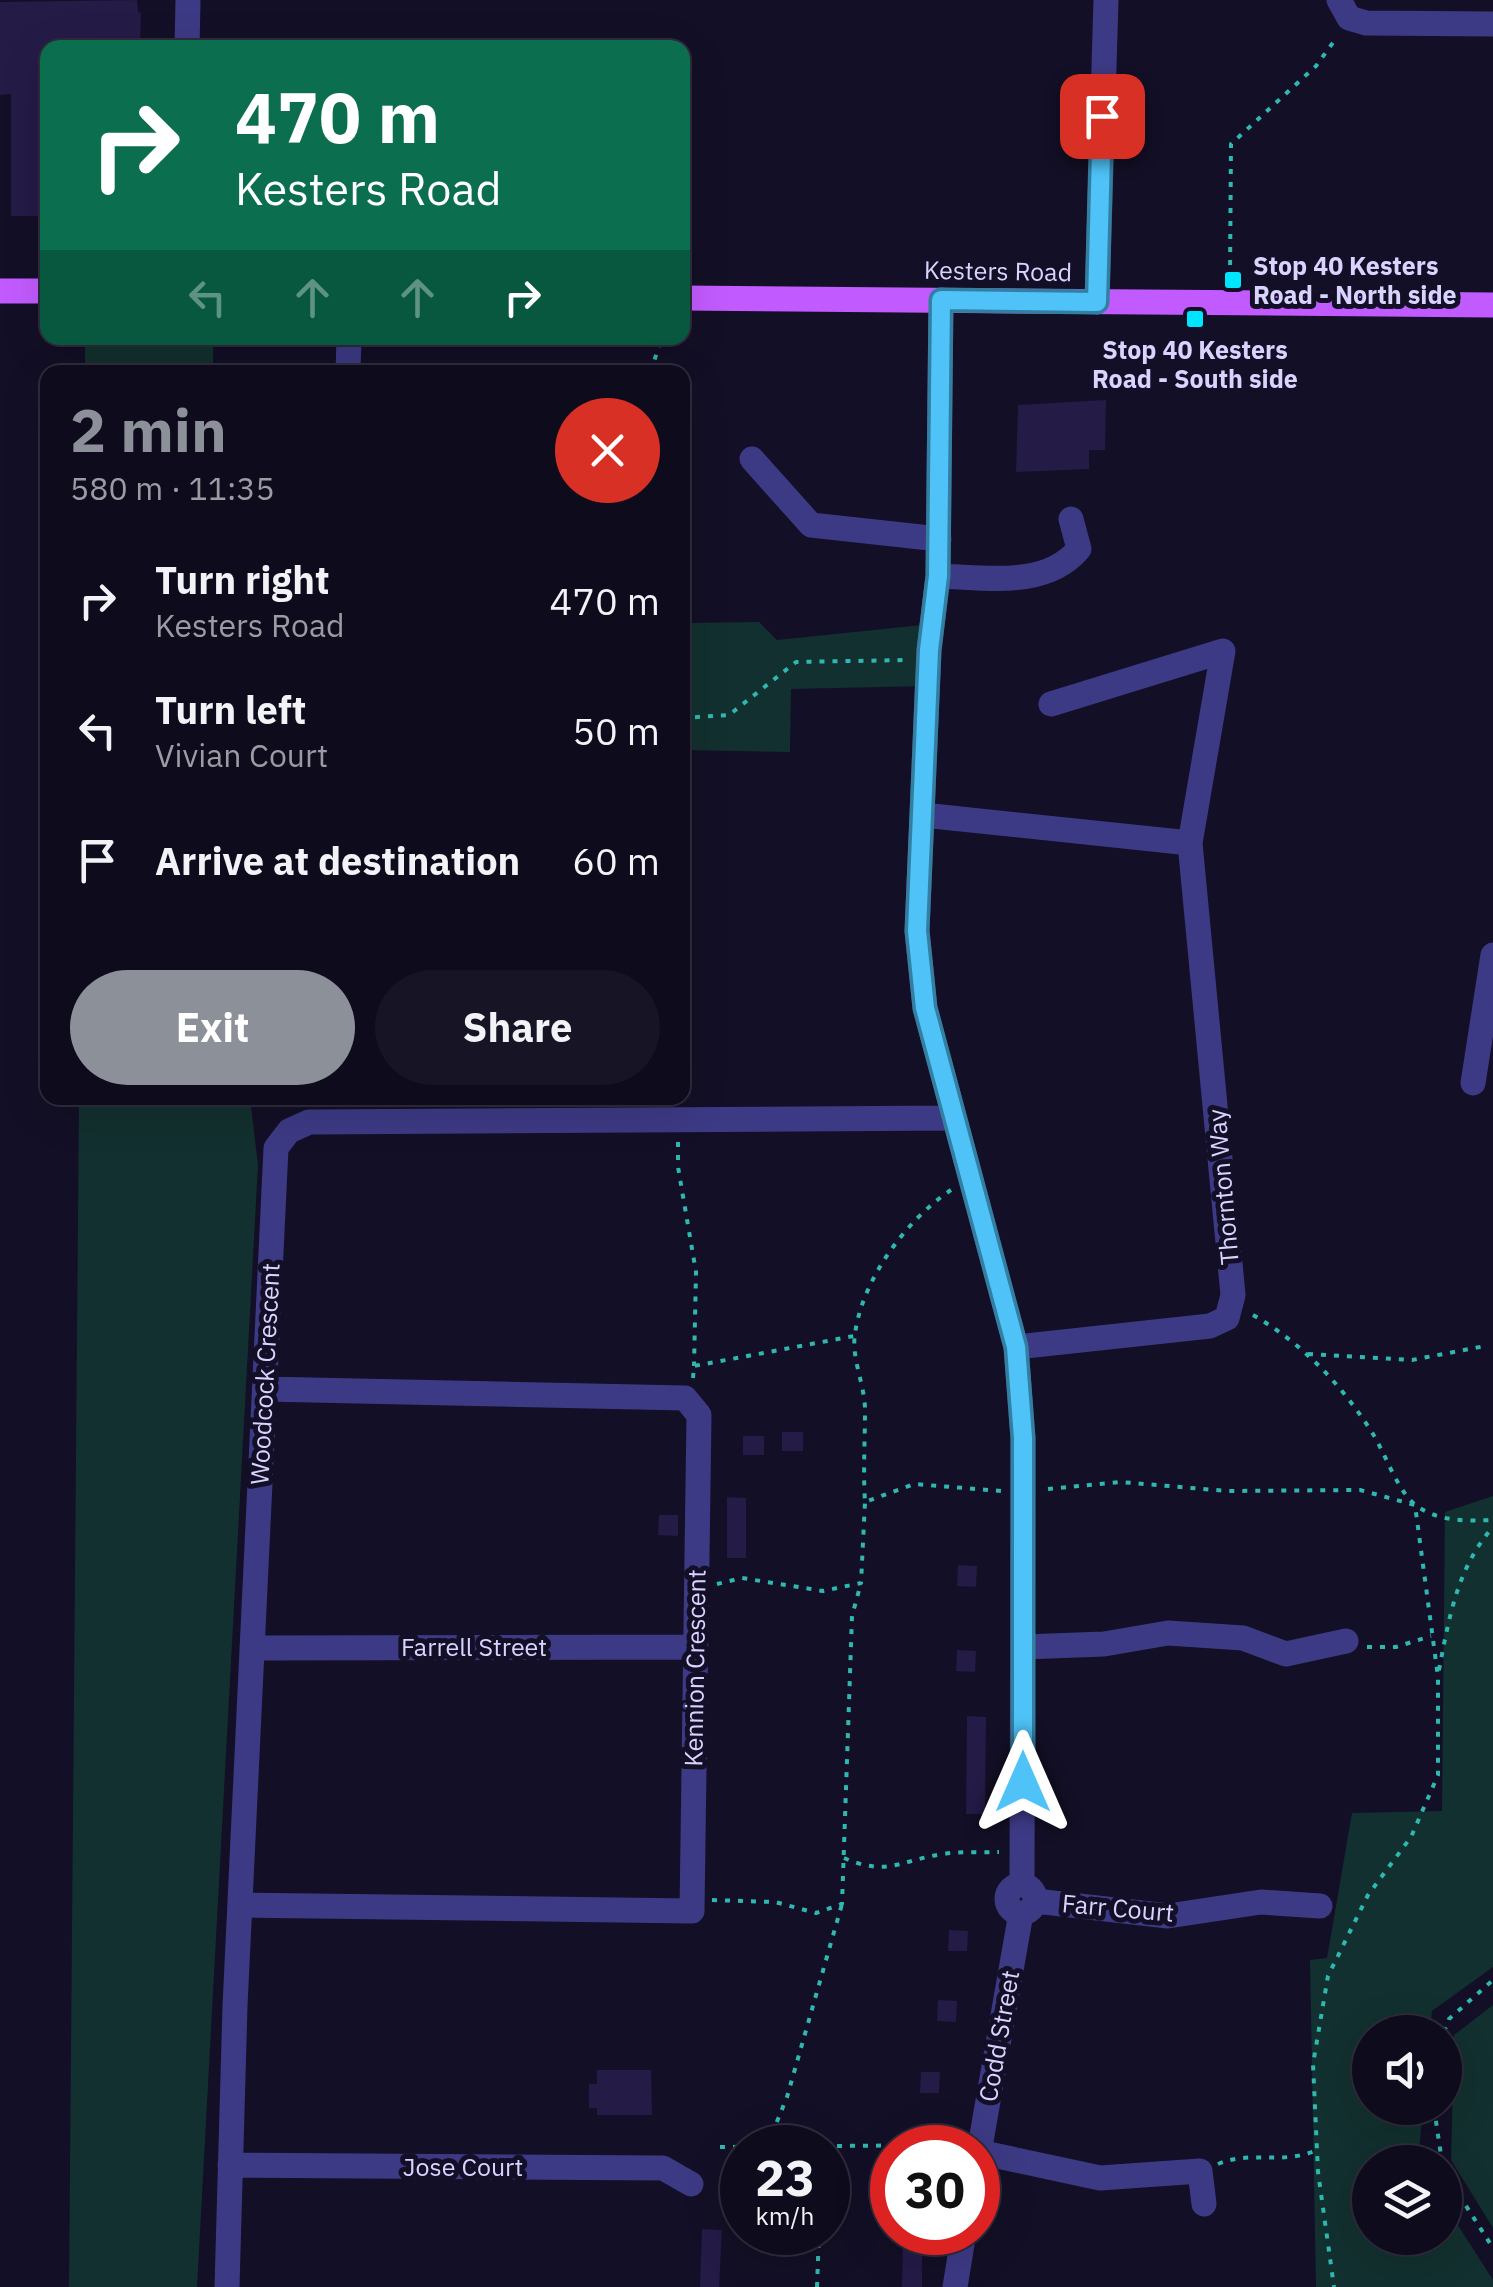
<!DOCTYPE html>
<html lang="en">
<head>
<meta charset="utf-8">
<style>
	:root { --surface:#0e0b1c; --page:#171425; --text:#f1f3f6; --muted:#9b9ba3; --line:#2e2b3b; --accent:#8c9099 }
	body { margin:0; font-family:"IBM Plex Sans",sans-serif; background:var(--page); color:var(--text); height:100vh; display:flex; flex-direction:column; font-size:38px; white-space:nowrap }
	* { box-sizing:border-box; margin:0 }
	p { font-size:32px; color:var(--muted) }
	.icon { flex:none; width:55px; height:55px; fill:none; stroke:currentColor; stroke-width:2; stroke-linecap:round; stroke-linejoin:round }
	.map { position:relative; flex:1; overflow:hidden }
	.drawer { position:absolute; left:40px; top:365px; width:650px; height:740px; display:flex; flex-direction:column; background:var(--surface); border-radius:20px; box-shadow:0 10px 40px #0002,0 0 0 2px var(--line) }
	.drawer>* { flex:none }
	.hud { position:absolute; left:40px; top:40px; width:650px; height:305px; border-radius:20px; box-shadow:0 10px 40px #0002,0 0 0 2px var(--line); background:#0b6e4f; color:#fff; overflow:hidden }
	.tools { position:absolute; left:1352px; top:2015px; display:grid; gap:20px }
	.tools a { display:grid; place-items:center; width:110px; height:110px; border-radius:50%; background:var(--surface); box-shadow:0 10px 40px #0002,0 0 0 2px var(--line); font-size:50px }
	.speed { position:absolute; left:720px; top:2125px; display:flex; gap:20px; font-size:50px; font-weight:700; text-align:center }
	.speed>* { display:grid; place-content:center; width:130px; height:130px; border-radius:50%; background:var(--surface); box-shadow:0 10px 40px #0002,0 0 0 2px var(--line); line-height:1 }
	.speed small { font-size:25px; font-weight:400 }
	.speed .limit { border:15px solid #d22; background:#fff; color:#111 }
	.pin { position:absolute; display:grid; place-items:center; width:85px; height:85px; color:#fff; margin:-42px; border-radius:20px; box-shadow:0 5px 15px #0006 }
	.me { position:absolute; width:110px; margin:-55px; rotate:0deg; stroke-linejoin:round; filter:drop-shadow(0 0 8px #0008) }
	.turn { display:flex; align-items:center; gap:35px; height:210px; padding:0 30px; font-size:45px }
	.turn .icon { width:130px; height:130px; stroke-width:2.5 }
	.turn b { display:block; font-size:70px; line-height:85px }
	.lanes { display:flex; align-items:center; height:95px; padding:0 30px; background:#0003; justify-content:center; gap:50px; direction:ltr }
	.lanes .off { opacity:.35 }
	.round { display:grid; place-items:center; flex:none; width:105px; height:105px; border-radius:52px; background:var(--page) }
	.summary { display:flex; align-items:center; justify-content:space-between; height:170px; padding:0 30px }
	h1 { font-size:60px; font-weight:700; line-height:75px; color:var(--accent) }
	.button { display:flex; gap:20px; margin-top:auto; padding:20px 30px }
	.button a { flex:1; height:115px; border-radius:60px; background:var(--accent); color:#fff; font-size:40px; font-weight:700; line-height:115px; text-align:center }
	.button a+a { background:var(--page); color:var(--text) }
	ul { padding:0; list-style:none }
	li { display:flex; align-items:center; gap:30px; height:130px; padding:0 30px }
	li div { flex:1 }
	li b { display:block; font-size:38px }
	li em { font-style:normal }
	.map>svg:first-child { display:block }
</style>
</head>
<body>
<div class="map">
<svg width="1493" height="2287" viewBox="0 0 1493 2287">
	<rect width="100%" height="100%" fill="#130f26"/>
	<path fill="#12302f" d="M85 338H213V372H85Z
		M759 622 777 640 932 624 928 686 791 689 790 752 683 750V623Z
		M79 1098H250L258 1165 197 2287H69Z
		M1493 1496V1967L1432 2011 1430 2032H1370V2108H1423L1418 2162H1370V2238H1445V2205L1493 2280V2287H1316L1310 1960 1327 1958 1352 1813 1442 1811 1445 1512Z
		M1493 2005V2228L1451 2160 1454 2035Z"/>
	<path fill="#241b47" d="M137 0 138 12 141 13 140 48H48V216H11V94L0 95V2Z
		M1106 400 1105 450H1089V469L1016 472 1018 405Z
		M782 1432H803V1451H782Z
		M743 1436H764V1455H743Z
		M727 1497 746 1498V1558H727Z
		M659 1515H678V1536L658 1535Z
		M958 1565 977 1566 976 1587 957 1586Z
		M957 1650 976 1651 975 1672 956 1671Z
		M967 1716 986 1717 985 1814H966Z
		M949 1930 968 1931 967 1951H948Z
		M938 2000 957 2001 956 2022 937 2021Z
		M597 2070H651L652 2115H597V2108H589V2084H597Z
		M921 2072H940L939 2093H920Z
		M702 2229 722 2230 719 2287H700Z
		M903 2232H922V2287H902Z"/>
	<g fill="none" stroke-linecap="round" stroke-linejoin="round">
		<path stroke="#2fb8b0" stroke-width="4" stroke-dasharray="5 8" stroke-linecap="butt" d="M1230 278 1231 144 1316 66 1337 37
			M651 372 661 338
			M682 718 729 715 796 662 909 660
			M678 1142V1167L696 1272 694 1366
			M951 1190C906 1220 862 1280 855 1334 851 1358 865 1385 865 1410 865 1441 863 1470 865 1502L914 1484 1001 1491
			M1253 1315C1303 1344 1342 1385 1373 1434 1386 1455 1398 1493 1418 1507 1442 1522 1466 1521 1493 1520
			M1308 1354 1412 1360 1485 1346
			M693 1378 694 1366 854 1336
			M1048 1489 1121 1482 1227 1491 1360 1490 1415 1505 1438 1677V1775L1411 1837 1368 1895 1328 1976 1313 2064 1318 2172 1334 2287
			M717 1584 742 1578 823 1591 861 1583 865 1502
			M1367 1647H1396L1431 1636
			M1439 1670C1449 1618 1457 1568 1493 1527
			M844 1858C887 1877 901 1860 943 1854 961 1851 981 1853 999 1852
			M712 1900 775 1902 816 1913 842 1904 852 1616 861 1583
			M1444 2032 1449 2019 1493 1980
			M1434 2108 1442 2162
			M767 2146 787 2097 842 1904
			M720 2147 950 2145
			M1218 2164C1251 2150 1278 2165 1315 2151
			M1445 2173 1493 2248
			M817 2287 819 2232"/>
		<path stroke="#3d3a85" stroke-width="25" d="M1339 0 1349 18 1366 23 1493 24
			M187 48 188 0
			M941 300 938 576 929 651 917 931 925 1008 1016 1347 1023 1439 1022 1884
			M1097 302 1106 0
			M348 372 349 338
			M752 459 811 525 939 539
			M938 576C986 577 1045 589 1079 549L1071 519
			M923 815 1190 843
			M1473 1083 1493 955
			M1016 1347 1210 1326 1227 1318 1233 1295 1190 843 1223 651 1051 704
			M1024 1647 1104 1644 1168 1633 1243 1638 1286 1654 1346 1641
			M252 1648 695 1647
			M1007 1899a14 14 0 1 1 28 0a14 14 0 1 1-28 0Z
			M1035 1901 1168 1916 1261 1902 1320 1906
			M240 1905 692 1911 699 1415 685 1398 265 1389
			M979 2152 1100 2178 1200 2171 1204 2204
			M978 2158 1021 1913
			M230 2165 663 2168 691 2184
			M227 2287 235 2006 276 1148 289 1131 309 1122 953 1118
			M955 2287 964 2232"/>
		<path stroke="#c25bff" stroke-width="25" d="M0 291H48
			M682 298 1493 305"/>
	</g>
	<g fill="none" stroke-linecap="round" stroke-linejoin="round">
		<defs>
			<path id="route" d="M1023 1782V1438L1016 1347 925 1008 917 931 929 650 938 576 941 300 1097 302 1102 116"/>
		</defs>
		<use href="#route" stroke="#337fa1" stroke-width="25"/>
		<use href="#route" stroke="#4fc3f7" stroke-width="18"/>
	</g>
	<g fill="#00e5ff" stroke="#130f26" stroke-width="4">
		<rect x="1223" y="270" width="20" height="20" rx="5"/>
		<rect x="1185" y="309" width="20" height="20" rx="5"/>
	</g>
	<g text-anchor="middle" stroke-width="10" stroke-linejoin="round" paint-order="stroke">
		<g font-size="25" font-weight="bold" fill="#d9d4ff" stroke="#130f26" text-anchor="start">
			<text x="1253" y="275">Stop 40 Kesters<tspan x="1253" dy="29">Road - North side</tspan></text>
			<text x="1195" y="359" text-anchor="middle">Stop 40 Kesters<tspan x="1195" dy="29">Road - South side</tspan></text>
		</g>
		<g font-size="25" fill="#d9d4ff" stroke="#130f26">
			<text transform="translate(998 271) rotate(1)" y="9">Kesters Road</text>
			<text transform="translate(1223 1187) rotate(-95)" y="9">Thornton Way</text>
			<text transform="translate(265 1374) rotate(-87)" y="9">Woodcock Crescent</text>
			<text x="474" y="1656">Farrell Street</text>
			<text transform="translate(695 1668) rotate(-89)" y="9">Kennion Crescent</text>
			<text transform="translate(1118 1908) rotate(5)" y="9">Farr Court</text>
			<text transform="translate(999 2036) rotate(-80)" y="9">Codd Street</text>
			<text x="463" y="2176">Jose Court</text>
		</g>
	</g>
</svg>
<div class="tools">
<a><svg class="icon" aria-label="sound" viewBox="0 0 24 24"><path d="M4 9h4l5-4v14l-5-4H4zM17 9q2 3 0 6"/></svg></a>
<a><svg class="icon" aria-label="layers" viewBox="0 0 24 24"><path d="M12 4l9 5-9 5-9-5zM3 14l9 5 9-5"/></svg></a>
</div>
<div class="speed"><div>23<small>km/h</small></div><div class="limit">30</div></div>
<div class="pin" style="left:1102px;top:116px;background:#d93025"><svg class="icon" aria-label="arrive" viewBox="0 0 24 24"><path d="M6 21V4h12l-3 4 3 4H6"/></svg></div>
<svg class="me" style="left:1023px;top:1782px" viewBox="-20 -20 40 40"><path d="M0-17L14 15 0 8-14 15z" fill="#4fc3f7" stroke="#fff" stroke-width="4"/></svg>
<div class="hud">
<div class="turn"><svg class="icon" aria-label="right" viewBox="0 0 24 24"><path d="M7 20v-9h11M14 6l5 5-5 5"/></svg><div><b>470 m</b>Kesters Road</div></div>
<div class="lanes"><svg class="icon off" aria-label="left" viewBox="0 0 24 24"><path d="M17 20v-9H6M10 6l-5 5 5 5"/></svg><svg class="icon off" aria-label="ahead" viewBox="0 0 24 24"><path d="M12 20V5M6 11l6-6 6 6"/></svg><svg class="icon off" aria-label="ahead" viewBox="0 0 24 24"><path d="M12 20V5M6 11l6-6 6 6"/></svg><svg class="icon" aria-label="right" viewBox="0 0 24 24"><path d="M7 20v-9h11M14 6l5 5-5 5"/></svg></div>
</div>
<section class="drawer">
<div class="summary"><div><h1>2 min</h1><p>580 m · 11:35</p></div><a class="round" style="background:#d93025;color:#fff"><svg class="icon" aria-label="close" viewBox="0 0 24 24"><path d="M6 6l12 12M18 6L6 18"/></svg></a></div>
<ul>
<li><svg class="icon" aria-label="right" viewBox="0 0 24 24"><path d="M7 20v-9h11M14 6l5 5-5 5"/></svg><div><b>Turn right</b><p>Kesters Road</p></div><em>470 m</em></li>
<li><svg class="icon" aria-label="left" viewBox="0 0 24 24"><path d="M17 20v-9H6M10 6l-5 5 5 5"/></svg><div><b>Turn left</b><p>Vivian Court</p></div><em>50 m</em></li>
<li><svg class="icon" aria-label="arrive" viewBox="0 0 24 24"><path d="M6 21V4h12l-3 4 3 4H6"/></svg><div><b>Arrive at destination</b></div><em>60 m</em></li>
</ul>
<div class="button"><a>Exit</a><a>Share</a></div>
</section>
</div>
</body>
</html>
